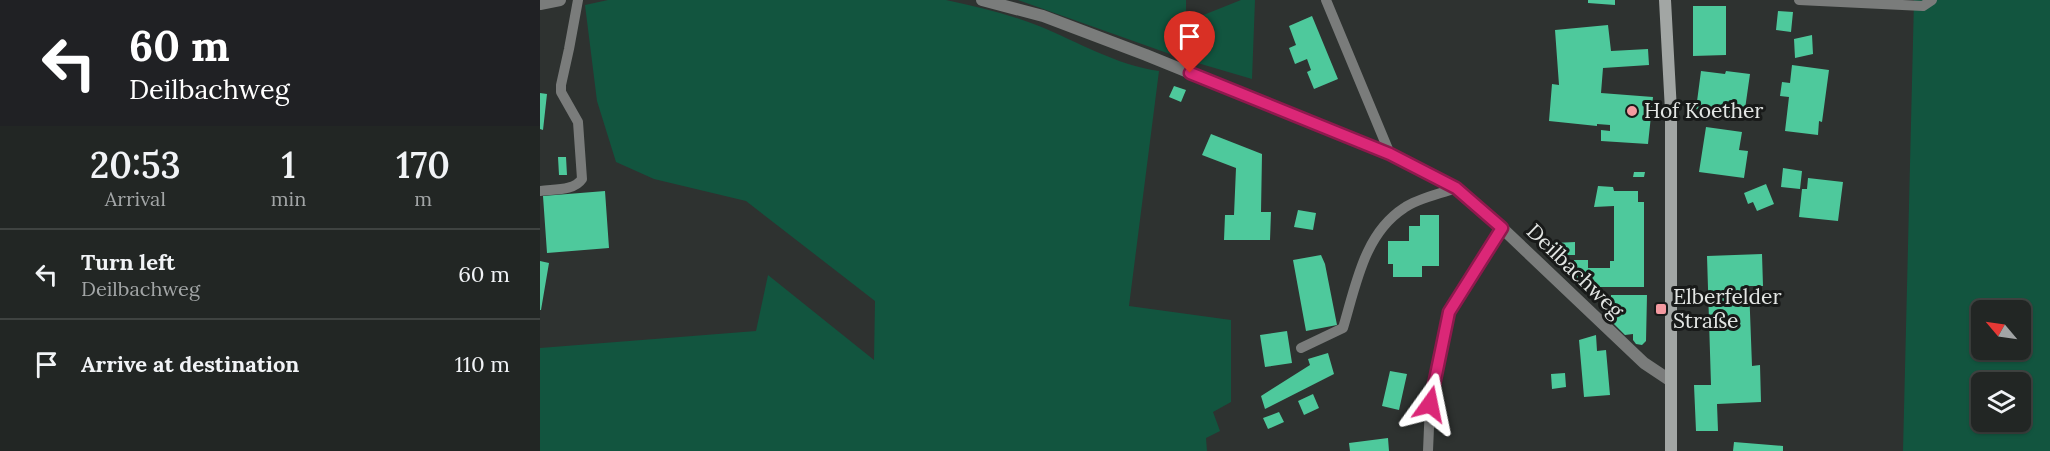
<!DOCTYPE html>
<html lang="en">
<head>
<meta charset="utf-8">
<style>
	:root { --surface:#222624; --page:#2a2e2c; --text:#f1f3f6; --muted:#a2a5a6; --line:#3f4341 }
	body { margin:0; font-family:Lora,serif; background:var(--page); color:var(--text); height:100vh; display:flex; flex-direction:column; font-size:22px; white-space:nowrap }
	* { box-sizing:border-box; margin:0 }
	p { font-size:20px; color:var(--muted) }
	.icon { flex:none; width:33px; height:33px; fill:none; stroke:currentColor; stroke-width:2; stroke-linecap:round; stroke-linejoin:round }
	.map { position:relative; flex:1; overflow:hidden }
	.panel { display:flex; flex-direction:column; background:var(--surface); width:540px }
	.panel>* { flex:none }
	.top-card { background:#202124; color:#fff; overflow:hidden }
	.needle { width:39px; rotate:299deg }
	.tools { position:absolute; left:1431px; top:300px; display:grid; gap:12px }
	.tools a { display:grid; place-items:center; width:60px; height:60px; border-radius:9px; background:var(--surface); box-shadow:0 2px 4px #0004,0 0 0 2px var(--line); font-size:30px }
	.pin { position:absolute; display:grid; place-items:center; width:51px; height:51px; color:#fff; margin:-62px -26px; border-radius:50% 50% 50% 0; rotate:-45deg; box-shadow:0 0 6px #0007 }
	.pin .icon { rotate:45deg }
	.me { position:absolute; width:66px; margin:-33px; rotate:12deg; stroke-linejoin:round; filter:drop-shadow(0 0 4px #0008) }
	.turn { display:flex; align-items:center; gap:21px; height:126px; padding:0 30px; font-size:27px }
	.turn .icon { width:78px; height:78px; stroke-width:2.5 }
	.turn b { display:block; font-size:42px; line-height:51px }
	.eta { display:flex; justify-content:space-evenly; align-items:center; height:102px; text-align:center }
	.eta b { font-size:36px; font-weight:600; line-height:42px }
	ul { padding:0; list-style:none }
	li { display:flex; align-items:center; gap:18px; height:90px; padding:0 30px; border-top:2px solid var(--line) }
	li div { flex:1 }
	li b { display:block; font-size:22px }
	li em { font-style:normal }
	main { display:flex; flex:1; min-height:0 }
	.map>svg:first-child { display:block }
</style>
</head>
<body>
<main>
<section class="panel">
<div class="top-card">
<div class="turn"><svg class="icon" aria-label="left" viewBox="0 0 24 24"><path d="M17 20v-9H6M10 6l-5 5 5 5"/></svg><div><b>60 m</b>Deilbachweg</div></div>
</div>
<div class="eta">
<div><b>20:53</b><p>Arrival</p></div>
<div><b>1</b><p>min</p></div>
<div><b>170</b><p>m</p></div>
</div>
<ul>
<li><svg class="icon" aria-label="left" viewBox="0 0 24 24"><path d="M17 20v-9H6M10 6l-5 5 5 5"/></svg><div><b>Turn left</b><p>Deilbachweg</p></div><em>60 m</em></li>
<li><svg class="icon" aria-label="arrive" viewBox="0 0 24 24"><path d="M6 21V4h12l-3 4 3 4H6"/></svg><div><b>Arrive at destination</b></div><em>110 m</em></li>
</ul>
</section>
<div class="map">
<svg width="1510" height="451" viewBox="0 0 1510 451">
	<rect width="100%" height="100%" fill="#2e3230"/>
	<path fill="#12553f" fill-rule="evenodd" d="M68 0H406C437 7 469 14 499 26 538 42 576 65 619 71L589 306 691 320V402L673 412 680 431 666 438 667 451H0V348L216 331 228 275 334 360 335 301 206 201 114 179 76 162 57 101 45 5Z
		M478 0H646V22L701 0H715L712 79 644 59Z
		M1374 0H1510V451H1363ZM1442 310H1480V350H1442ZM1442 382H1480V422H1442Z"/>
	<path fill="#4ec99c" d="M1048 0H1075V5L1048 3Z
		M1153 6H1186V55L1153 56Z
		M1238 11 1253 12 1251 32 1236 30Z
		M772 16 798 79 774 89 767 72 771 70 767 59 755 64 749 48 756 45 749 26Z
		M1068 25 1071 51 1108 49 1109 65 1063 68 1061 93 1113 97 1108 144 1061 141V130L1070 131V125L1057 124V126L1009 121 1012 84 1019 85 1015 30Z
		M1272 35 1273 54 1255 58 1254 39Z
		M1252 65 1289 70 1282 122 1279 121 1278 135 1245 131 1249 97 1240 96 1242 82 1250 83Z
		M1161 71 1185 74 1186 71 1210 74 1204 116 1156 109Z
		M634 86 646 90 641 102 629 97Z
		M0 93 7 94 3 130 0 129Z
		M1166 127 1202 132 1199 150 1208 151 1204 178 1159 172Z
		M671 134 722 154 721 212H731L730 240H684L685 215H694L696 168 662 155Z
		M18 157H26L27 175H19Z
		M1243 168 1262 171 1260 189 1241 187Z
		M1094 172H1105L1104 177H1093Z
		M1268 178 1303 182 1298 221 1259 217 1262 189H1267Z
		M1226 184 1234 204 1217 211 1213 202 1208 204 1204 193Z
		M1058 186 1073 187 1074 191H1098V202H1104V287H1047L1034 283V260H1048V268H1070V261H1074V206L1054 207Z
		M65 191 69 248 7 253 3 196Z
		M758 210 776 213 773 230 754 227Z
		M880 215H899V266H882V277H853V264H848V241H869V226H880Z
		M1035 242V255H1015L1014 243Z
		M1222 254 1223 286H1209L1212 366 1220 365 1221 402 1177 404 1178 431H1156L1154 385H1171L1167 256Z
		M781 255 785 264 797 325 766 331 753 260Z
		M0 261 9 263 1 310H0Z
		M1071 295H1107L1106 341 1102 345 1096 344 1093 340V334L1085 335 1071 321Z
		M747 331 752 363 725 367 720 335Z
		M1056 335 1057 351 1066 350 1070 395 1044 397 1039 340Z
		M788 353 794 374 725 409 721 396 770 365 768 359Z
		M850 371 867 374 859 410 842 406Z
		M1025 373 1026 387 1012 389 1011 374Z
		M773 394 779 408 764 415 758 401Z
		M739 412 744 422 728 429 723 418Z
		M848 438 849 451H810L809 443Z
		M1194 442 1243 446V451H1193Z"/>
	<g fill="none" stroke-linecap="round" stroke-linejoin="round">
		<path stroke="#7a7c7b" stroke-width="10" d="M786 0 850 154
			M1259 0 1383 6 1392 0
			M0 191C14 189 34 191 42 179L38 122 21 92V85L29 49 38 0
			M761 348 803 328C816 285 824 234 864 208 878 198 900 194 916 188
			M888 451 890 404 909 312 962 228"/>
		<path stroke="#7a7c7b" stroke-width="12" d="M442 0 503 16 606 55 850 154 916 188 962 228 1104 363 1131 381
			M0 4 20 0"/>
		<path stroke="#a2a6a4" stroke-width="12" d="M1125 0 1131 111V451"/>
	</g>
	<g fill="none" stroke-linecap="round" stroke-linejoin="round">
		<defs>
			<path id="route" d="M650 73 850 154 916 188 962 228 909 312 890 404"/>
		</defs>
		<use href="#route" stroke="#8e194d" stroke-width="15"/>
		<use href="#route" stroke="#db2777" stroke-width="10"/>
	</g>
	<g fill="#f49aa0" stroke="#181a19" stroke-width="2">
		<circle cx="1092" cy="111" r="6"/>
		<rect x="1115" y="303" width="12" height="12" rx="3"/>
	</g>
	<g text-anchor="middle" stroke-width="6" stroke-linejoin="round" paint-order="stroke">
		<g font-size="21" fill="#e3e6e4" stroke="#181a19" text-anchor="start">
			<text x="1104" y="118">Hof Koether</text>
			<text x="1133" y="304">Elberfelder<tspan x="1133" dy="24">Straße</tspan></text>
		</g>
		<g font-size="21" fill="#e3e6e4" stroke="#181a19">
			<text transform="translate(1035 271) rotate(44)" y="7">Deilbachweg</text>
		</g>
	</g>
</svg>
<div class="tools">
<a><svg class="needle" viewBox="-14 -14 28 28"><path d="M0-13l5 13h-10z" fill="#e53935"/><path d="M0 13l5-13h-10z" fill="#a2a5a6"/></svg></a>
<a><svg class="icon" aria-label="layers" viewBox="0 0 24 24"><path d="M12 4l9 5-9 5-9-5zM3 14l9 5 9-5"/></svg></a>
</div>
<div class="pin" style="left:650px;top:73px;background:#d93025"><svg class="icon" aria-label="arrive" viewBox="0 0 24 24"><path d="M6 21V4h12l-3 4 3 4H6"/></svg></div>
<svg class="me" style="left:890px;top:404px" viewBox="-20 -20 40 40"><path d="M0-17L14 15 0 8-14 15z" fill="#db2777" stroke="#fff" stroke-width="4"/></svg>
</div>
</main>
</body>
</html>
